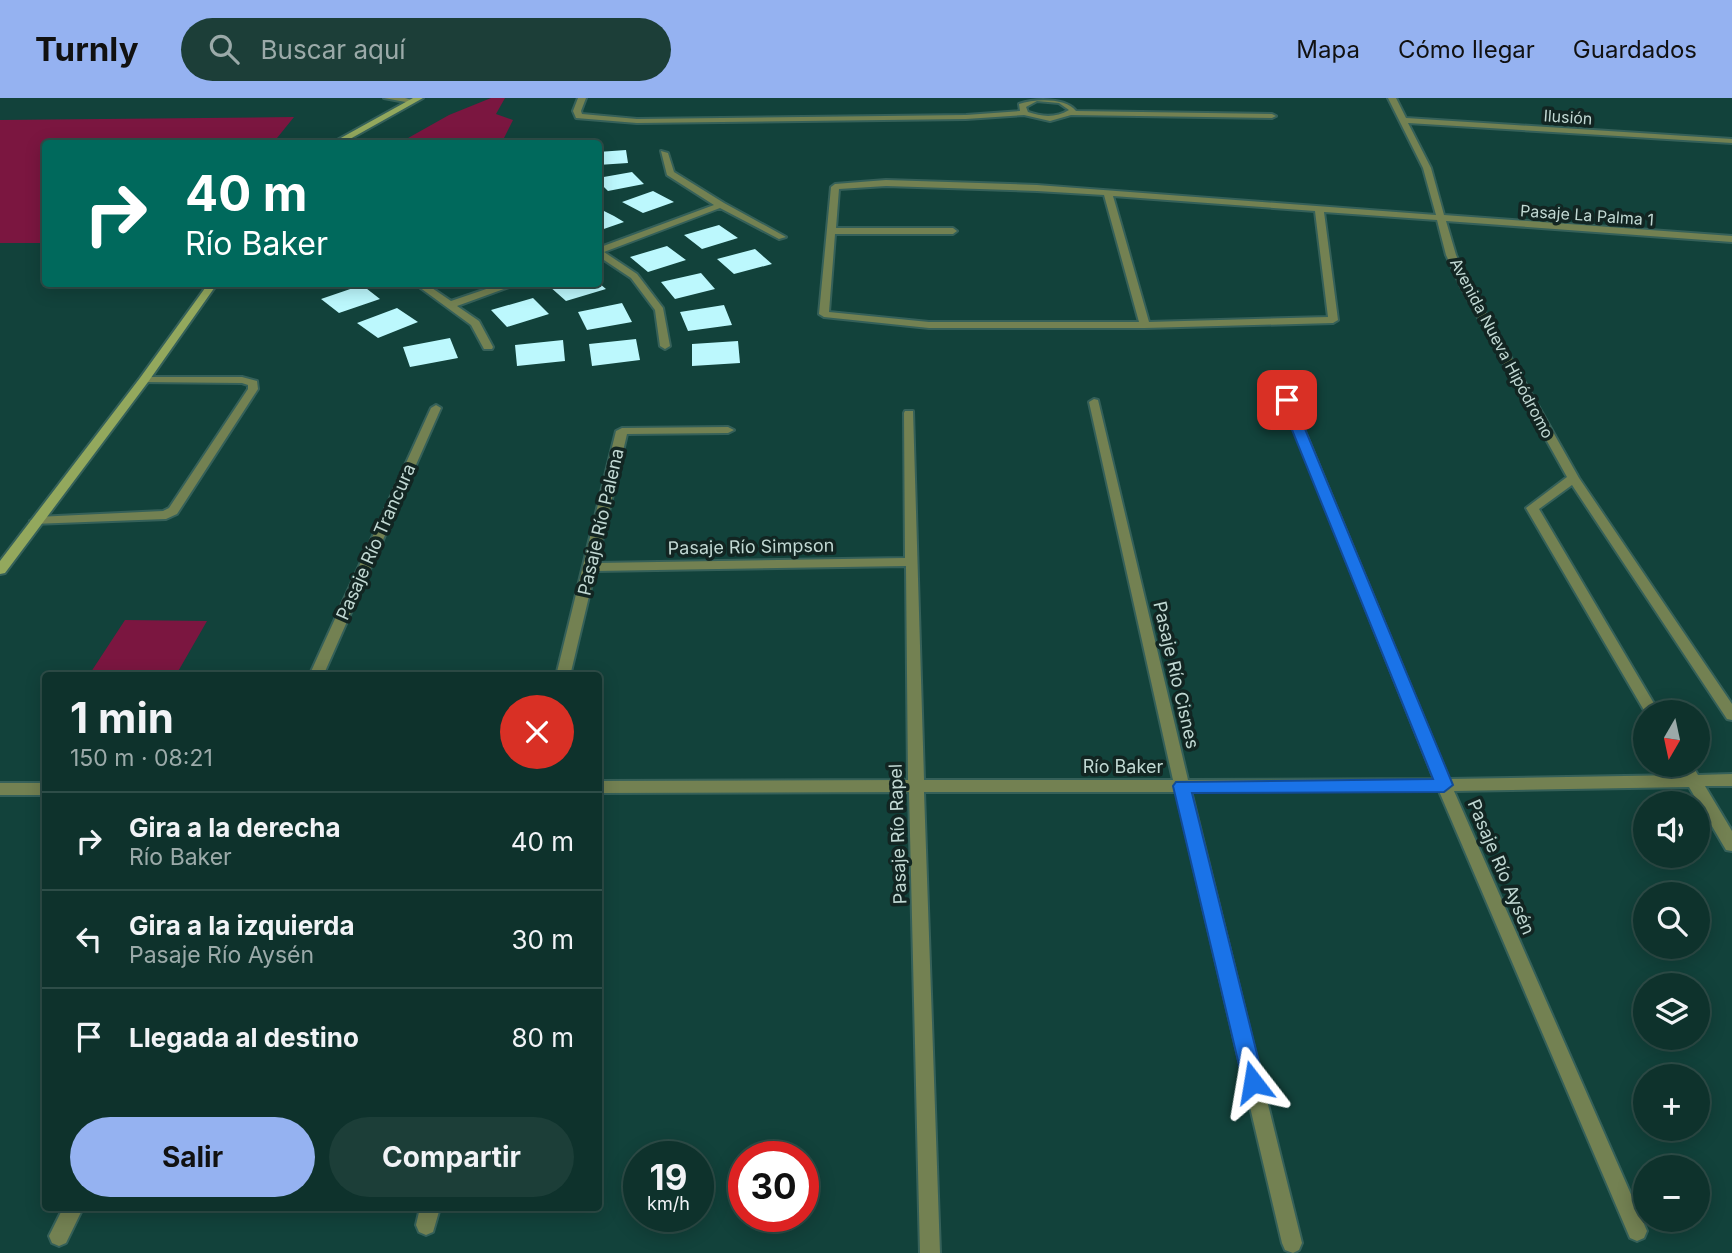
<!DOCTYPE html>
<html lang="es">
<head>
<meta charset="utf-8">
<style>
	:root { --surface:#0e322c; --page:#1c3e38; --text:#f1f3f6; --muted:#9baaa9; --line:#2e4d48; --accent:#95b2f1 }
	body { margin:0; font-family:Inter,sans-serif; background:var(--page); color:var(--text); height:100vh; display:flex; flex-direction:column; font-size:26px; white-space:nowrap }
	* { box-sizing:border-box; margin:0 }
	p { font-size:23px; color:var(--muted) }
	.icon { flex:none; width:38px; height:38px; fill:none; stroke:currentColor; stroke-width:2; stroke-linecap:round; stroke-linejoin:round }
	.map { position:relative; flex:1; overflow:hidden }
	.sheet { position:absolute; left:42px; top:574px; width:560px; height:539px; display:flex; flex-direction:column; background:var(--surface); border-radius:7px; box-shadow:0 4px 18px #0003,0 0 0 2px var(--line) }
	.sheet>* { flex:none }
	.top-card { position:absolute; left:42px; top:42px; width:560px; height:147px; border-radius:7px; box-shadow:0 4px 18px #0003,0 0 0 2px var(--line); background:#00695c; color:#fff; overflow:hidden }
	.needle { width:46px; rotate:189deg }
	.fabs { position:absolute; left:1633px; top:602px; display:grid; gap:14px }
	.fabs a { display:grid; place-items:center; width:77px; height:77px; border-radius:50%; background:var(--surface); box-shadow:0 4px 18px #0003,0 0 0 2px var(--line); font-size:35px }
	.speed { position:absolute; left:623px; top:1043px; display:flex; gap:14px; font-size:35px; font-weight:700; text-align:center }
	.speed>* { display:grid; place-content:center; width:91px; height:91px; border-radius:50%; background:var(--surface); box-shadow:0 4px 18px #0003,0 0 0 2px var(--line); line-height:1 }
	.speed small { font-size:18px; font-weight:400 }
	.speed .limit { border:10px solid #d22; background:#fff; color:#111 }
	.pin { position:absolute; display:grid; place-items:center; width:60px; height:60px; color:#fff; margin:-30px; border-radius:14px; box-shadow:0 4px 10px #0006 }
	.me { position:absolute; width:77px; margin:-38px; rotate:346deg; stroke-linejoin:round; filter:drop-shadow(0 0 5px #0008) }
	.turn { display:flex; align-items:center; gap:24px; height:147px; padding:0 28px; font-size:32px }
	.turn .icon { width:91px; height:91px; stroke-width:2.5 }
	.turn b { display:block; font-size:49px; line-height:60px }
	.round { display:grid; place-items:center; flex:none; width:74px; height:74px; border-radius:37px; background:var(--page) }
	.headline { display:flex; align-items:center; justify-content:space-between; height:119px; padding:0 28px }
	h1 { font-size:42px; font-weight:700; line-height:52px }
	.button { display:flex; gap:14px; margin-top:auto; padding:14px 28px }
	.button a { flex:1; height:80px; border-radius:42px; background:var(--accent); color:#111; font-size:28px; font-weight:700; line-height:80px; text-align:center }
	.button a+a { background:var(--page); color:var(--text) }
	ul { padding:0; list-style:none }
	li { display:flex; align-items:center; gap:21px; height:98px; padding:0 28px; border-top:2px solid var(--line) }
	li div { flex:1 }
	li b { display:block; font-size:26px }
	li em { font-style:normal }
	header { display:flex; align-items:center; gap:42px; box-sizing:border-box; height:98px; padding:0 35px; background:var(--accent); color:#111 }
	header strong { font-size:33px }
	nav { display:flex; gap:38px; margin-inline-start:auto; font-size:24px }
	.search { width:490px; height:63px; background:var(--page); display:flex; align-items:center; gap:18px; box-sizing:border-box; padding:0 24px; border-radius:38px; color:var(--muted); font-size:26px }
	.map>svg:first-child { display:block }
</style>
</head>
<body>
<header>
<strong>Turnly</strong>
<div class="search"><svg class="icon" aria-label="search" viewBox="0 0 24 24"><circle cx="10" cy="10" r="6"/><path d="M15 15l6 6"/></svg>Buscar aquí</div>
<nav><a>Mapa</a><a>Cómo llegar</a><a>Guardados</a></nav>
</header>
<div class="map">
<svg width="1732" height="1155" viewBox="0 0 1732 1155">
	<rect width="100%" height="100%" fill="#12423b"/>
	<path fill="#7b1640" d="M491 0H505L496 16 513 22 502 44H401L449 17Z
		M294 19 273 45 46 46 45 145H0V22Z
		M125 522 207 523 176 577H89Z"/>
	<path fill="#bcf8fd" d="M626 52 628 65 598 67V54Z
		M632 74 644 86 608 93 598 83V80Z
		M653 93 674 104 643 115 622 104Z
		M602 112 614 118 624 124 598 133V114Z
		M719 127 738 140 702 151 684 137Z
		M667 148 686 162 648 174 630 159Z
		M755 151 772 166 734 176 717 161Z
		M701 175 715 191 675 201 661 184Z
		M557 186H600L606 191 566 203 549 188Z
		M362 187 380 201 339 215 321 201Z
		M533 200 549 216 507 229 491 212Z
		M622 205 632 224 587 232 578 214Z
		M724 207 732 227 688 233 680 214Z
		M397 210 418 224 378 240 357 225Z
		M450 240 458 260 410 269 403 249Z
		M636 241 640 262 592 268 589 246Z
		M563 242 565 263 517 268 515 247Z
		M738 243 740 265 692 268V246Z"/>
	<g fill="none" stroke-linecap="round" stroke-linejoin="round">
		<defs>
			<path id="street" d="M384 0H405L415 3 411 5Z
				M578 0H586L581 13 582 16 637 21 966 17 1020 13 1019 6C1036 0 1067 0 1076 13L1272 16 1276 18 1272 20 1071 17 1050 23 1024 17 966 21 637 25 576 20 573 13ZM1037 3 1059 5 1069 12C1056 20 1042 19 1028 14L1026 9Z
				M1388 0H1396L1406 20 1732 41V45L1408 25 1431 70 1444 117 1732 138V144L1446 123 1456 157 1471 189 1579 380 1732 606V622L1727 621 1572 387 1539 411 1659 614H1645L1526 410 1567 379 1461 189 1446 157 1437 122 1324 114 1338 222 1333 225 1145 230H929L824 219 819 216 831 89 835 86 886 82 1037 87 1436 117 1423 70ZM886 88 1037 93 1104 97 1139 224H929L829 214 835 136H953L957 133 953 130H836L839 91ZM1113 98 1315 113 1328 219 1149 224Z
				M661 53 668 55 674 74 724 105 786 139 779 141 720 110 604 154 637 176 663 210 670 248 665 251 660 248 655 212 631 180 598 158V150L714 107 667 77Z
				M415 186H426L451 203 501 186H513L512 188 457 208 479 223 493 249 492 251H484L471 227Z
				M144 279H242L257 283 258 291 177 416 166 421 32 426 30 423 36 419 163 413 169 410 248 291V287L242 285 140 284 139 282Z
				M1287 299 1292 302 1449 681 1682 677 1677 667H1692L1698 677 1732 676V688H1705L1732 733V753L1726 752 1689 689 1454 693 1644 1126 1647 1133 1644 1140 1637 1143 1630 1140 1439 693H1191L1302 1145 1299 1152 1293 1155 1285 1152 1282 1145 1176 694H924L940 1155H920L909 694 598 695V683L908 682 906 468 595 473 570 578H556L616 333 622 330 728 329 734 332 728 335 627 336 597 465 905 460 904 315 905 313H913L924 682H1173L1089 304 1094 301 1098 302 1188 682 1434 681 1282 302Z
				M436 307 441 310 323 578H309L431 310Z
				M0 685H46V697H0Z
				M63 1110H83L66 1145 59 1148 52 1145 49 1138Z
				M420 1110H440L433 1134 426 1137 419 1134 416 1127Z"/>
			<path id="secondary" d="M413 0H423L341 46H330Z
				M208 186H217L148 284 5 475 0 476V463L140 280Z"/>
		</defs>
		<use href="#street" stroke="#356059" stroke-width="4"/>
		<use href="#secondary" stroke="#356059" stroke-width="4"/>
		<use href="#street" fill="#738152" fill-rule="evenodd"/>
		<use href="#secondary" fill="#93a85d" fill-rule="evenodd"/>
	</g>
	<path fill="#1a73e8" stroke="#114b97" stroke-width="2" d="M1282 299 1293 302 1453 687 1444 694 1192 695 1264 984 1261 991 1253 994 1246 991 1243 984 1173 688 1176 684 1433 681 1280 302Z"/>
	<g text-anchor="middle" stroke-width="7" stroke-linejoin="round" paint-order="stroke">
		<g font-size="16" fill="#c1d8d3" stroke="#122522">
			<text transform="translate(1568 19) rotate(4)" y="6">Ilusión</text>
			<text transform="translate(1587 117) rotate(4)" y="6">Pasaje La Palma 1</text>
			<text transform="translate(1502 250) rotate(62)" y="6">Avenida Nueva Hipódromo</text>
		</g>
		<g font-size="18" fill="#c1d8d3" stroke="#122522">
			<text transform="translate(601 424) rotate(-77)" y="6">Pasaje Río Palena</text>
			<text transform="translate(376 444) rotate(-66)" y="6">Pasaje Río Trancura</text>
			<text transform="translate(751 449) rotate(-1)" y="6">Pasaje Río Simpson</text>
			<text transform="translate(1176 577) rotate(77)" y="6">Pasaje Río Cisnes</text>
			<text x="1123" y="675">Río Baker</text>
			<text transform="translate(898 736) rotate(-92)" y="6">Pasaje Río Rapel</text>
			<text transform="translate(1501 769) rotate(67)" y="6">Pasaje Río Aysén</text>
		</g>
	</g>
</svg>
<div class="fabs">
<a><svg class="needle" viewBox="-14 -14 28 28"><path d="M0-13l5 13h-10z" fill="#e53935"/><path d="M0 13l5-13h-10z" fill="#9baaa9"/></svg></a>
<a><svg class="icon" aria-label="sound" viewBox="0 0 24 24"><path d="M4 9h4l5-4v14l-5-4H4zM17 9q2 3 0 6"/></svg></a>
<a><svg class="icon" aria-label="search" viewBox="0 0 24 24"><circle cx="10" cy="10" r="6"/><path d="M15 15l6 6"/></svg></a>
<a><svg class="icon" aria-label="layers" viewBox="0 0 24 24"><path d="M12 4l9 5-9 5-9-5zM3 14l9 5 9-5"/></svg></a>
<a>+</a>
<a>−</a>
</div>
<div class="speed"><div>19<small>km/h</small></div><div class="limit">30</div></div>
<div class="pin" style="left:1287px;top:302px;background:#d93025"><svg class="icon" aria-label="arrive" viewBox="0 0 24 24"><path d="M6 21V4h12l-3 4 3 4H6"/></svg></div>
<svg class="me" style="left:1253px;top:984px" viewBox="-20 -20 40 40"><path d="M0-17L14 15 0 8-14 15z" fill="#1a73e8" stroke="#fff" stroke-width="4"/></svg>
<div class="top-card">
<div class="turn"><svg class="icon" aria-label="right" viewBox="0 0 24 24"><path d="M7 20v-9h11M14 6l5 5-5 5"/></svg><div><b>40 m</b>Río Baker</div></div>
</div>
<section class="sheet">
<div class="headline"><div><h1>1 min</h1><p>150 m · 08:21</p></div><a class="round" style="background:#d93025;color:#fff"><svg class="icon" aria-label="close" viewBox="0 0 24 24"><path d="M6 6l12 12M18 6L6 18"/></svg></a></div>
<ul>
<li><svg class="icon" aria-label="right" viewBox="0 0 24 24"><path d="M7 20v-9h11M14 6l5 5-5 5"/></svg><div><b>Gira a la derecha</b><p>Río Baker</p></div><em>40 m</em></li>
<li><svg class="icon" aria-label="left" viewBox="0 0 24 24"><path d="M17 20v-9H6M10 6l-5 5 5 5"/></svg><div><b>Gira a la izquierda</b><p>Pasaje Río Aysén</p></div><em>30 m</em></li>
<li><svg class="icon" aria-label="arrive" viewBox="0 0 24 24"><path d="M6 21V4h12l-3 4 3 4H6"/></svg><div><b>Llegada al destino</b></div><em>80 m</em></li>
</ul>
<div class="button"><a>Salir</a><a>Compartir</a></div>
</section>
</div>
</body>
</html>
